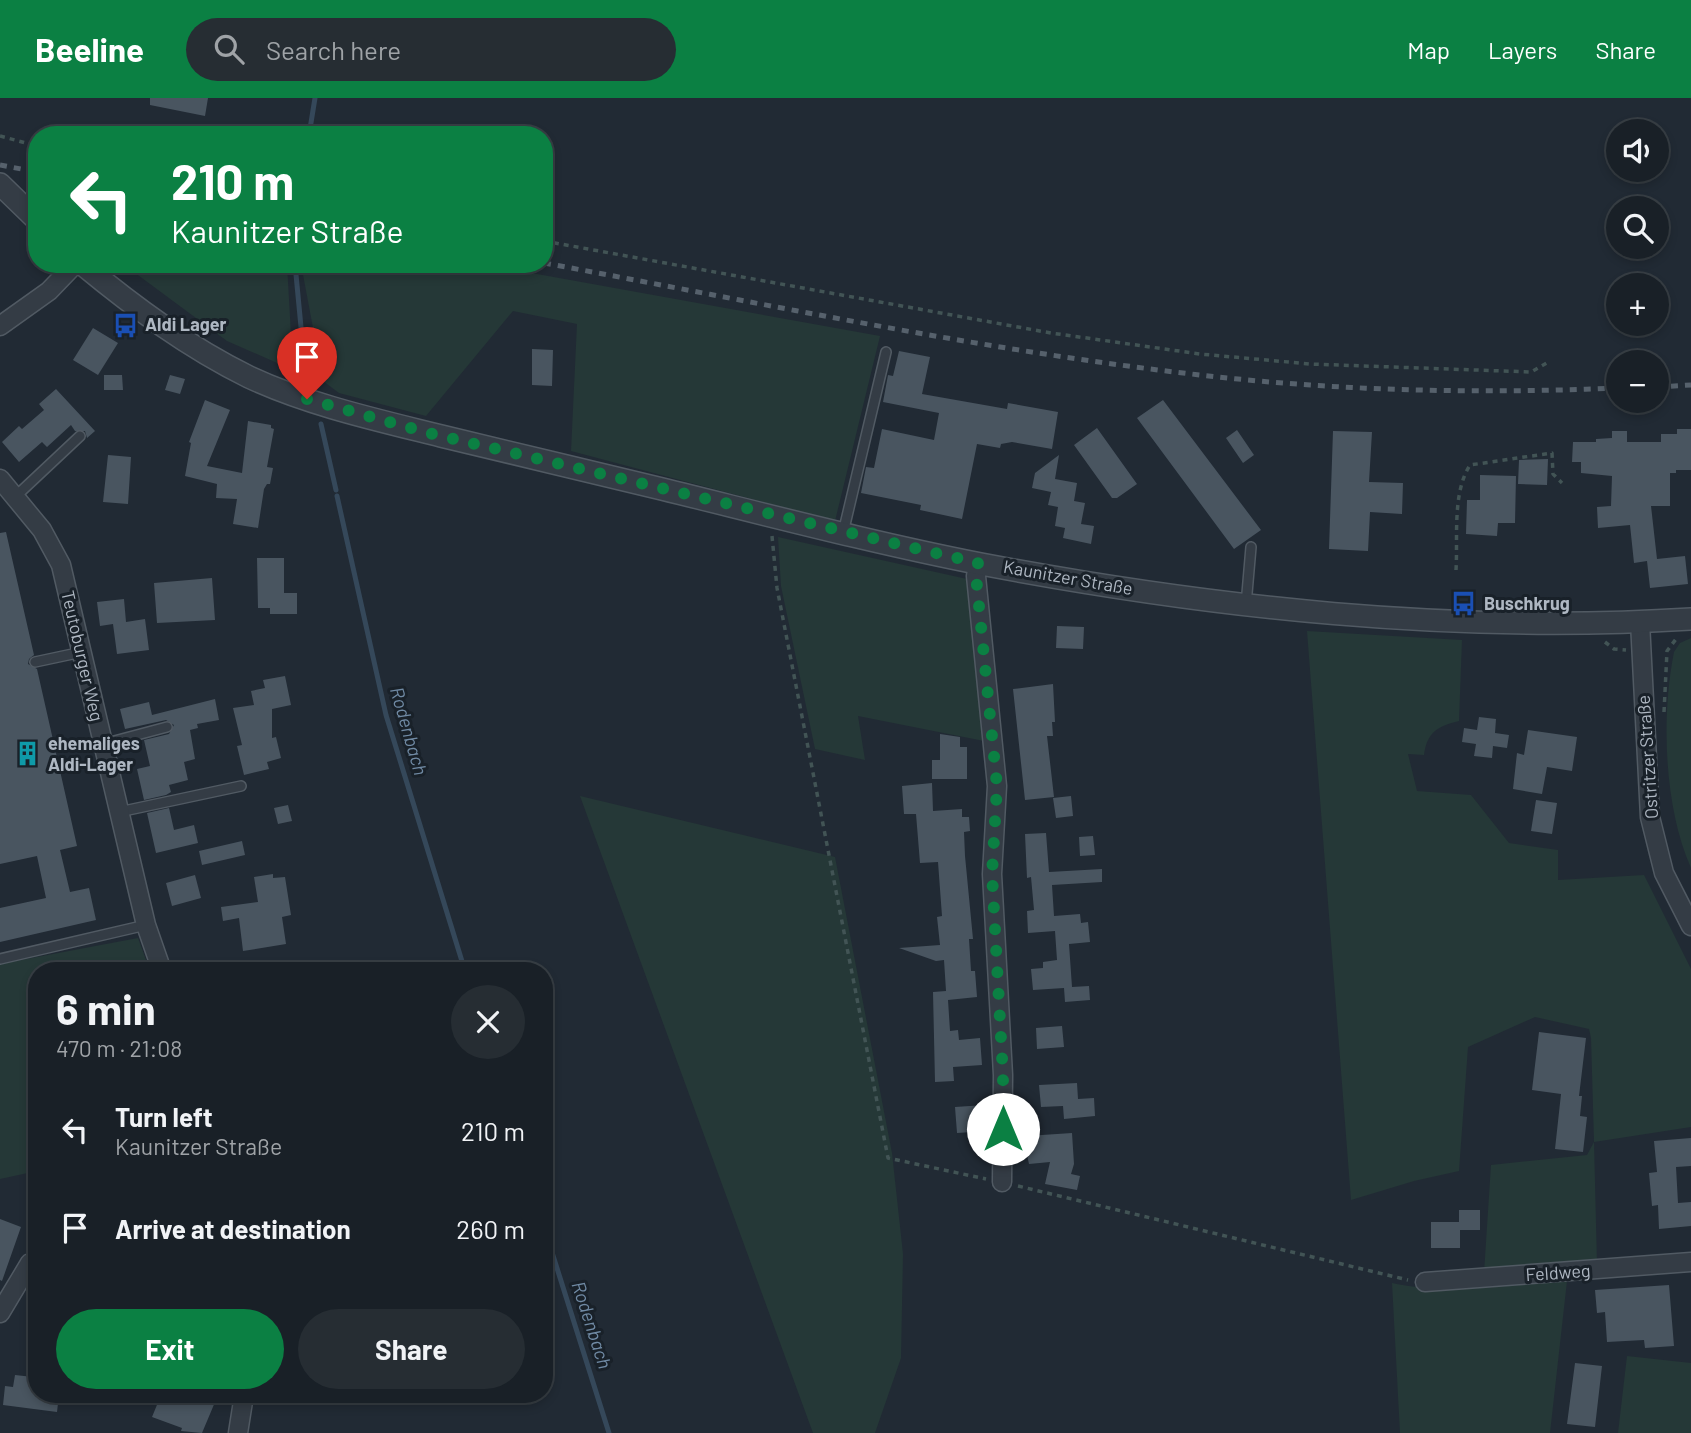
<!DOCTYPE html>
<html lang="en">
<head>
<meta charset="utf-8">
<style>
	:root { --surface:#192027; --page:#262d33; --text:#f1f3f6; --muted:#9fa3a7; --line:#373e44; --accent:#0b8043 }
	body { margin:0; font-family:Barlow,sans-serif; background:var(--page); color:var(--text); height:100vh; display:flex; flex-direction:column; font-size:26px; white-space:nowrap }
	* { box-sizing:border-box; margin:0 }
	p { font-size:23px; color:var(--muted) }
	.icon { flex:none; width:38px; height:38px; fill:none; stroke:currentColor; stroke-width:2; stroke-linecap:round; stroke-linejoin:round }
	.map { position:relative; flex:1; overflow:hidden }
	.panel { position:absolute; left:28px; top:864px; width:525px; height:441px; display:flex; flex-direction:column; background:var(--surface); border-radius:28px; box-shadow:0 4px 10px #0003,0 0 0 2px var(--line) }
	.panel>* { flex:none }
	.hud { position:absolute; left:28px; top:28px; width:525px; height:147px; border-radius:28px; box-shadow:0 4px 10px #0003,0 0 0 2px var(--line); background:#0b8043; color:#fff; overflow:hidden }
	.controls { position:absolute; left:1606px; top:21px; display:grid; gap:14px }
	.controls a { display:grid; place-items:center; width:63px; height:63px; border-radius:50%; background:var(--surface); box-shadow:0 4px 10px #0003,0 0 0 2px var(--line); font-size:35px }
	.pin { position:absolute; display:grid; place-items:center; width:60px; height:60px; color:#fff; margin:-72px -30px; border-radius:50% 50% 50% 0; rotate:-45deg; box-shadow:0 0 7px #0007 }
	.pin .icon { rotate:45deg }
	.me { position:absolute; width:77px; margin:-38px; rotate:0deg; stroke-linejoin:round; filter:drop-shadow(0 0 5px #0008) }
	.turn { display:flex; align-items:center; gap:24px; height:147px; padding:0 28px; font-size:32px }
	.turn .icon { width:91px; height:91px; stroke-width:2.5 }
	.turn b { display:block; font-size:49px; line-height:60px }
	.round { display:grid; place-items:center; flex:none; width:74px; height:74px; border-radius:37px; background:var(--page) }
	.summary { display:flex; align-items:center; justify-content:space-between; height:119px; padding:0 28px }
	h1 { font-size:42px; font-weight:700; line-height:52px }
	.button { display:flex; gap:14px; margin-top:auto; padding:14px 28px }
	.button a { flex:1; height:80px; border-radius:42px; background:var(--accent); color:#fff; font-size:28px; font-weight:700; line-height:80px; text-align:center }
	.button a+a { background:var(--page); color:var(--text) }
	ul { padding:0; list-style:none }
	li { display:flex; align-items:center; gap:21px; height:98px; padding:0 28px }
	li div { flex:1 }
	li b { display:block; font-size:26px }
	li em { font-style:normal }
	header { display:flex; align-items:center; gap:42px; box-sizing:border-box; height:98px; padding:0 35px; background:var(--accent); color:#fff }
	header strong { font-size:33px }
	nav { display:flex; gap:38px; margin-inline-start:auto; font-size:24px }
	.search { width:490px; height:63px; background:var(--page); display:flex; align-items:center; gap:18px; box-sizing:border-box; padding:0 24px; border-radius:38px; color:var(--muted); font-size:26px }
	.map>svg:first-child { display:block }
</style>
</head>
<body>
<header>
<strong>Beeline</strong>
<div class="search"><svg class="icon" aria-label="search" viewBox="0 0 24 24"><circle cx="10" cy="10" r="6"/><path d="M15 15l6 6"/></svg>Search here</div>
<nav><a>Map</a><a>Layers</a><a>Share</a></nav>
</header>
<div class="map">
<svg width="1691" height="1335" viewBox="0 0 1691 1335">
	<rect width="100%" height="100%" fill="#212a34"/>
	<path fill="#253837" d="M123 166H287L293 272 227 243Z
		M301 166H482L880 238 835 423 571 353 577 226 513 213 426 318 339 295 323 283Z
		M778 439 967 481 984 643 858 618 865 662 815 651 781 488Z
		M1307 533 1462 542 1459 623C1438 628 1427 634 1424 657L1408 656 1417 693 1471 697 1509 745 1558 752V782L1644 777 1691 871V1029L1594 1044 1597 1166 1484 1175 1491 1067 1587 1057 1594 1044 1591 940 1589 931 1535 919 1468 949 1459 1073 1414 1083 1351 1102Z
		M1691 540V770C1664 709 1661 619 1674 554L1680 545Z
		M580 698 835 759 892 1055 903 1156 901 1260 875 1335H813Z
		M138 840 150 873H37V1073L0 1081V866Z
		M1567 1183 1550 1335H1400L1392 1185C1448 1197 1510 1187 1567 1183Z
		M1627 1258 1691 1265V1335H1618Z"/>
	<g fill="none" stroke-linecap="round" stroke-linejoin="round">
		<path stroke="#35485a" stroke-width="5" d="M309 37 315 0
			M295 166 301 229 313 289
			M321 326 336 392
			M337 398 386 617 465 873
			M544 1129 609 1335"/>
	</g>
	<path fill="#495560" d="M150 0H208L205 18 150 7Z
		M93 230 118 245 98 277 73 262Z
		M532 251 553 252 552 288 532 287Z
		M899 253 930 259 922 296 1007 311 1008 305 1058 314 1052 351 1012 344 1001 346 1000 350 977 346 962 421 920 412 921 407 861 395 866 369 874 370 882 331 934 342 939 315 883 304 888 277 893 278Z
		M104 277H122L123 292H104Z
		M170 277 185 281 180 296 165 292Z
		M56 291 95 333 87 340 85 333H75L71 327 47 349 42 344 19 364 2 344 19 328 22 331 44 312 39 306Z
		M205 302 230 312 207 368 242 375 248 323 271 327V330L274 331 267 369 273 370 270 386H267L264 391 258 430 233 426 237 401 216 400 217 386 185 378 191 345 189 344Z
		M1163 302 1261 432 1234 451 1137 320Z
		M1097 330 1137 386 1117 400H1112L1074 347Z
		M1677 331H1691V372H1676V375H1670V408H1651L1657 461 1685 458 1688 486 1650 490 1647 463 1634 465 1630 427 1598 430 1597 409 1611 408 1612 378 1581 375V364H1572L1573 344H1596V341L1612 340V333H1627V344H1661V336H1677Z
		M1237 332 1254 357 1243 365 1226 340Z
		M1333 333 1372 334 1369 384 1403 385 1402 416 1370 414 1368 453 1329 451Z
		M108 357 131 359 128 406 103 404Z
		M1059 357 1055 381 1077 385 1074 403 1085 405 1081 426 1094 428 1091 446 1063 440 1065 430 1055 428 1058 409 1048 407 1051 394 1032 390 1035 375Z
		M1548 361 1547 387 1518 386 1519 362Z
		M1480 377 1516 378 1515 425H1498L1497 438 1466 436 1467 402H1480Z
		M6 434 34 557 29 561 28 566 37 571 77 748 60 752 70 794 89 790 96 822 0 844V810L46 800 37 758 0 766V435Z
		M257 460H284V495H297V516H270V510H258Z
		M212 480 215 522 157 525 154 485Z
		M124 501 126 524 145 521 149 552 117 556 113 526 100 528 97 504Z
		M1057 528 1084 529 1083 551 1056 550Z
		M285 578 291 607 272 611V640L276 639 281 660 267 664 269 671 244 677 237 648 242 647 233 610 254 607 251 593 265 590 263 582Z
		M1053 586 1055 624H1052L1053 638H1047L1054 699 1025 702 1013 591Z
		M215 601 219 622 197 626 198 630 190 632 195 661 184 664 188 682 169 687 171 694 166 697 144 702 137 671 150 668 144 642 169 636 174 627 166 622 125 631 120 611 149 604 152 617Z
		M1479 619 1496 621 1495 635 1509 637 1507 650 1493 648 1492 660 1474 658 1476 646 1462 644 1464 630 1477 632Z
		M1528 632 1577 639 1572 673 1547 669 1542 696 1513 691 1517 655 1524 657Z
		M940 636 960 639V649H967V681H932V662H940Z
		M932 685 933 713 962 711V719H969L970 733 964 734 965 758 973 841H969L971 873H975L977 899 948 902 950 933 958 932 959 942 980 940 982 967 953 969 954 983 935 984 933 894 946 893 944 862 936 863 899 850 940 847 937 819 942 818 938 764 920 765 916 716H904L902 688Z
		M1071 698 1073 718 1056 720 1053 700Z
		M1536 702 1557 705 1552 736 1531 733Z
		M288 707 292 723 278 726 274 710Z
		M169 710 174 732 194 727 198 745 156 755 147 715Z
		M1046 735 1049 774 1102 771V784L1052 787 1054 818 1080 816 1081 825 1088 824 1090 844 1069 846 1072 889 1089 888 1090 902 1065 904 1064 890 1033 892 1031 871 1043 870V864L1057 862 1055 833 1028 835 1027 813 1034 812 1031 779 1027 780 1025 736Z
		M1093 738 1095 757 1080 758 1079 739Z
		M242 743 245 757 202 767 199 753Z
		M273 776V780L285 779 291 817 282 819 286 846 243 853 239 820 223 823 221 809 258 804 254 779Z
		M195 777 201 800 172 808 166 785Z
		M1062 928 1064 949 1037 951 1036 930Z
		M1539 934 1586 940 1579 998H1582L1580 1018 1587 1019 1583 1054 1555 1051 1561 996 1532 992Z
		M1077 985 1078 1001 1094 1000 1095 1018 1064 1021 1063 1008 1041 1009 1039 987Z
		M985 1007 987 1033 957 1035 955 1009Z
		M1072 1035 1074 1066 1071 1076 1080 1078 1077 1092 1045 1086 1050 1064 1029 1066 1025 1048 1027 1038Z
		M1691 1040V1068L1676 1069 1678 1105 1691 1104V1128L1659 1131 1658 1107 1652 1108 1649 1075 1657 1074 1654 1043Z
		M1459 1112H1480V1132H1460V1150H1431V1124H1459Z
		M0 1121 21 1129 2 1183 0 1182Z
		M1669 1187 1674 1248 1645 1250 1644 1242 1607 1244 1605 1214 1597 1215 1595 1192Z
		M1575 1265 1602 1268 1595 1329 1567 1326Z
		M15 1277 33 1279 32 1282 37 1283V1297H59L57 1314 3 1307 5 1288 13 1289Z
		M161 1297H218L202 1335 181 1333 182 1330 152 1319Z"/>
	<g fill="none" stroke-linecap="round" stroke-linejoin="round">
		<defs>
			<path id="service" d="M15 399 80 338
				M843 435 886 254
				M1246 507 1251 449
				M35 564 82 554
				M103 646 167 629
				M119 714 241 688
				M0 861 146 827"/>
			<path id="minor" d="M0 228 49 193 75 166
				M0 381 42 432 61 467 146 827 162 873
				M978 465 976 478 997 688 992 776 1003 977 1002 1084
				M1640 524 1650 719 1664 775 1691 828
				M1425 1184 1691 1164
				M0 1215 30 1165 37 1163
				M238 1335 244 1297"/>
			<path id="tertiary" d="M0 86 37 122
				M82 166C134 209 188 249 249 279 309 307 377 322 441 338 515 356 588 373 662 391 768 417 874 445 981 466 1214 510 1453 536 1691 521"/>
		</defs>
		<use href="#service" stroke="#515a63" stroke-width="12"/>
		<use href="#minor" stroke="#515a63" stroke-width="21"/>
		<use href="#tertiary" stroke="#515a63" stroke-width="24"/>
		<path stroke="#425455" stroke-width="3.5" stroke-dasharray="5 5" stroke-linecap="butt" d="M0 38 37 48
			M544 143 1051 235 1200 256 1310 266 1531 274 1550 263
			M772 438 777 490 888 1060 986 1081
			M1456 472C1458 440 1452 395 1470 367L1552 355 1553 376 1562 385
			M1605 544 1614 551 1626 552
			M1664 614 1667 553 1676 541
			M1018 1088 1408 1182"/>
		<use href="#service" stroke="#343c45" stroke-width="9"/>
		<use href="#minor" stroke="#343c45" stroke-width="18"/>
		<use href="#tertiary" stroke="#343c45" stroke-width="21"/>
		<path stroke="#56616c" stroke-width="5" stroke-dasharray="7 7" stroke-linecap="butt" d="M0 67 37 74
			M544 165C762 205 980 252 1200 277 1339 293 1479 296 1619 290
			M1657 289 1691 287"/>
	</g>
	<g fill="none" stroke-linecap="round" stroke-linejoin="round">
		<path stroke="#0b8043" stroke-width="12" stroke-dasharray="0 21.6" d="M307 301 429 335 978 465 976 478 997 688 992 776 1003 977V1031"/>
	</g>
	<defs>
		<symbol id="bus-bare" viewBox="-9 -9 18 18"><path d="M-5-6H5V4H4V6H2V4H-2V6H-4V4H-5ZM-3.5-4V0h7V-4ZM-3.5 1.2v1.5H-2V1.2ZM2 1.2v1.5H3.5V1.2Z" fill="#1a4fb4" stroke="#192129" stroke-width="2.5" paint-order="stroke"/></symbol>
		<symbol id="building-bare" viewBox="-9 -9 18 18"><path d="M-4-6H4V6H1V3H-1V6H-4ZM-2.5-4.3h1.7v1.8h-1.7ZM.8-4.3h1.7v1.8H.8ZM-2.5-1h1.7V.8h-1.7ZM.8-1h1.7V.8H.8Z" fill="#0f9aa8" stroke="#192129" stroke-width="2.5" paint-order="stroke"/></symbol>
	</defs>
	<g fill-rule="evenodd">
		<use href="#bus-bare" x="108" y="210" width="35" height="35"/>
		<use href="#bus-bare" x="1446" y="488" width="35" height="35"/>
		<use href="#building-bare" x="10" y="638" width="35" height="35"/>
	</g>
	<g text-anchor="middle" stroke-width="6" stroke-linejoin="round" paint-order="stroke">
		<g font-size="18" font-weight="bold" fill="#aeb7c2" stroke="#192129" text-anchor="start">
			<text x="145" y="233">Aldi Lager</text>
			<text x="1484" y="512">Buschkrug</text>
			<text x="48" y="652">ehemaliges<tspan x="48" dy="21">Aldi-Lager</tspan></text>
		</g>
		<g font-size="18" fill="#aeb7c2" stroke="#192129">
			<text transform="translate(1068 480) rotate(10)" y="6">Kaunitzer Straße</text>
			<text transform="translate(82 558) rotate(77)" y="6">Teutoburger Weg</text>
			<text transform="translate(1648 659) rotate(-94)" y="6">Ostritzer Straße</text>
			<text transform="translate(1558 1175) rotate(-4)" y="6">Feldweg</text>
		</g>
		<g font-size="19" font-style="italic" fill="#708aa4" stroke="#192129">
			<text transform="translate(409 633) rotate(74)" y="7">Rodenbach</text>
			<text transform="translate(592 1227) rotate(72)" y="7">Rodenbach</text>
		</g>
	</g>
</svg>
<div class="controls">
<a><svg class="icon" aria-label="sound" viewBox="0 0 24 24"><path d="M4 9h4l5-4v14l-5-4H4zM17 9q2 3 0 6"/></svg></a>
<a><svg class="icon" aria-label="search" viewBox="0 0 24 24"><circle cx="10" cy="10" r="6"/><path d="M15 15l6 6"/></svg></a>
<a>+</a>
<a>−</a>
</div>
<div class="pin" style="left:307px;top:301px;background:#d93025"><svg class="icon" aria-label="arrive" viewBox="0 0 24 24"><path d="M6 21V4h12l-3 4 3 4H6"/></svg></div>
<svg class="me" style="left:1003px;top:1031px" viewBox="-20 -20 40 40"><circle r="19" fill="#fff"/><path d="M0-13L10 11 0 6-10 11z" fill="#0b8043"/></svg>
<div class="hud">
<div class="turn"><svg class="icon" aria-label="left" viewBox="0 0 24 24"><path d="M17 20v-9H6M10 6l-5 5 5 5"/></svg><div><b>210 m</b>Kaunitzer Straße</div></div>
</div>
<section class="panel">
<div class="summary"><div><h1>6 min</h1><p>470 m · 21:08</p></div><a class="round"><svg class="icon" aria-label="close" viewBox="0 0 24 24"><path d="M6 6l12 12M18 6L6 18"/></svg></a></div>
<ul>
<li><svg class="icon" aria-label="left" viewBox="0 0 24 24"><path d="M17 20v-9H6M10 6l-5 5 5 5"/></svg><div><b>Turn left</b><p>Kaunitzer Straße</p></div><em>210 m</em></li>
<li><svg class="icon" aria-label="arrive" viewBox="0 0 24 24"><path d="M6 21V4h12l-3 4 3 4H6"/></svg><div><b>Arrive at destination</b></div><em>260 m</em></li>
</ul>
<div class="button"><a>Exit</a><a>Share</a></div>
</section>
</div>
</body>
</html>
